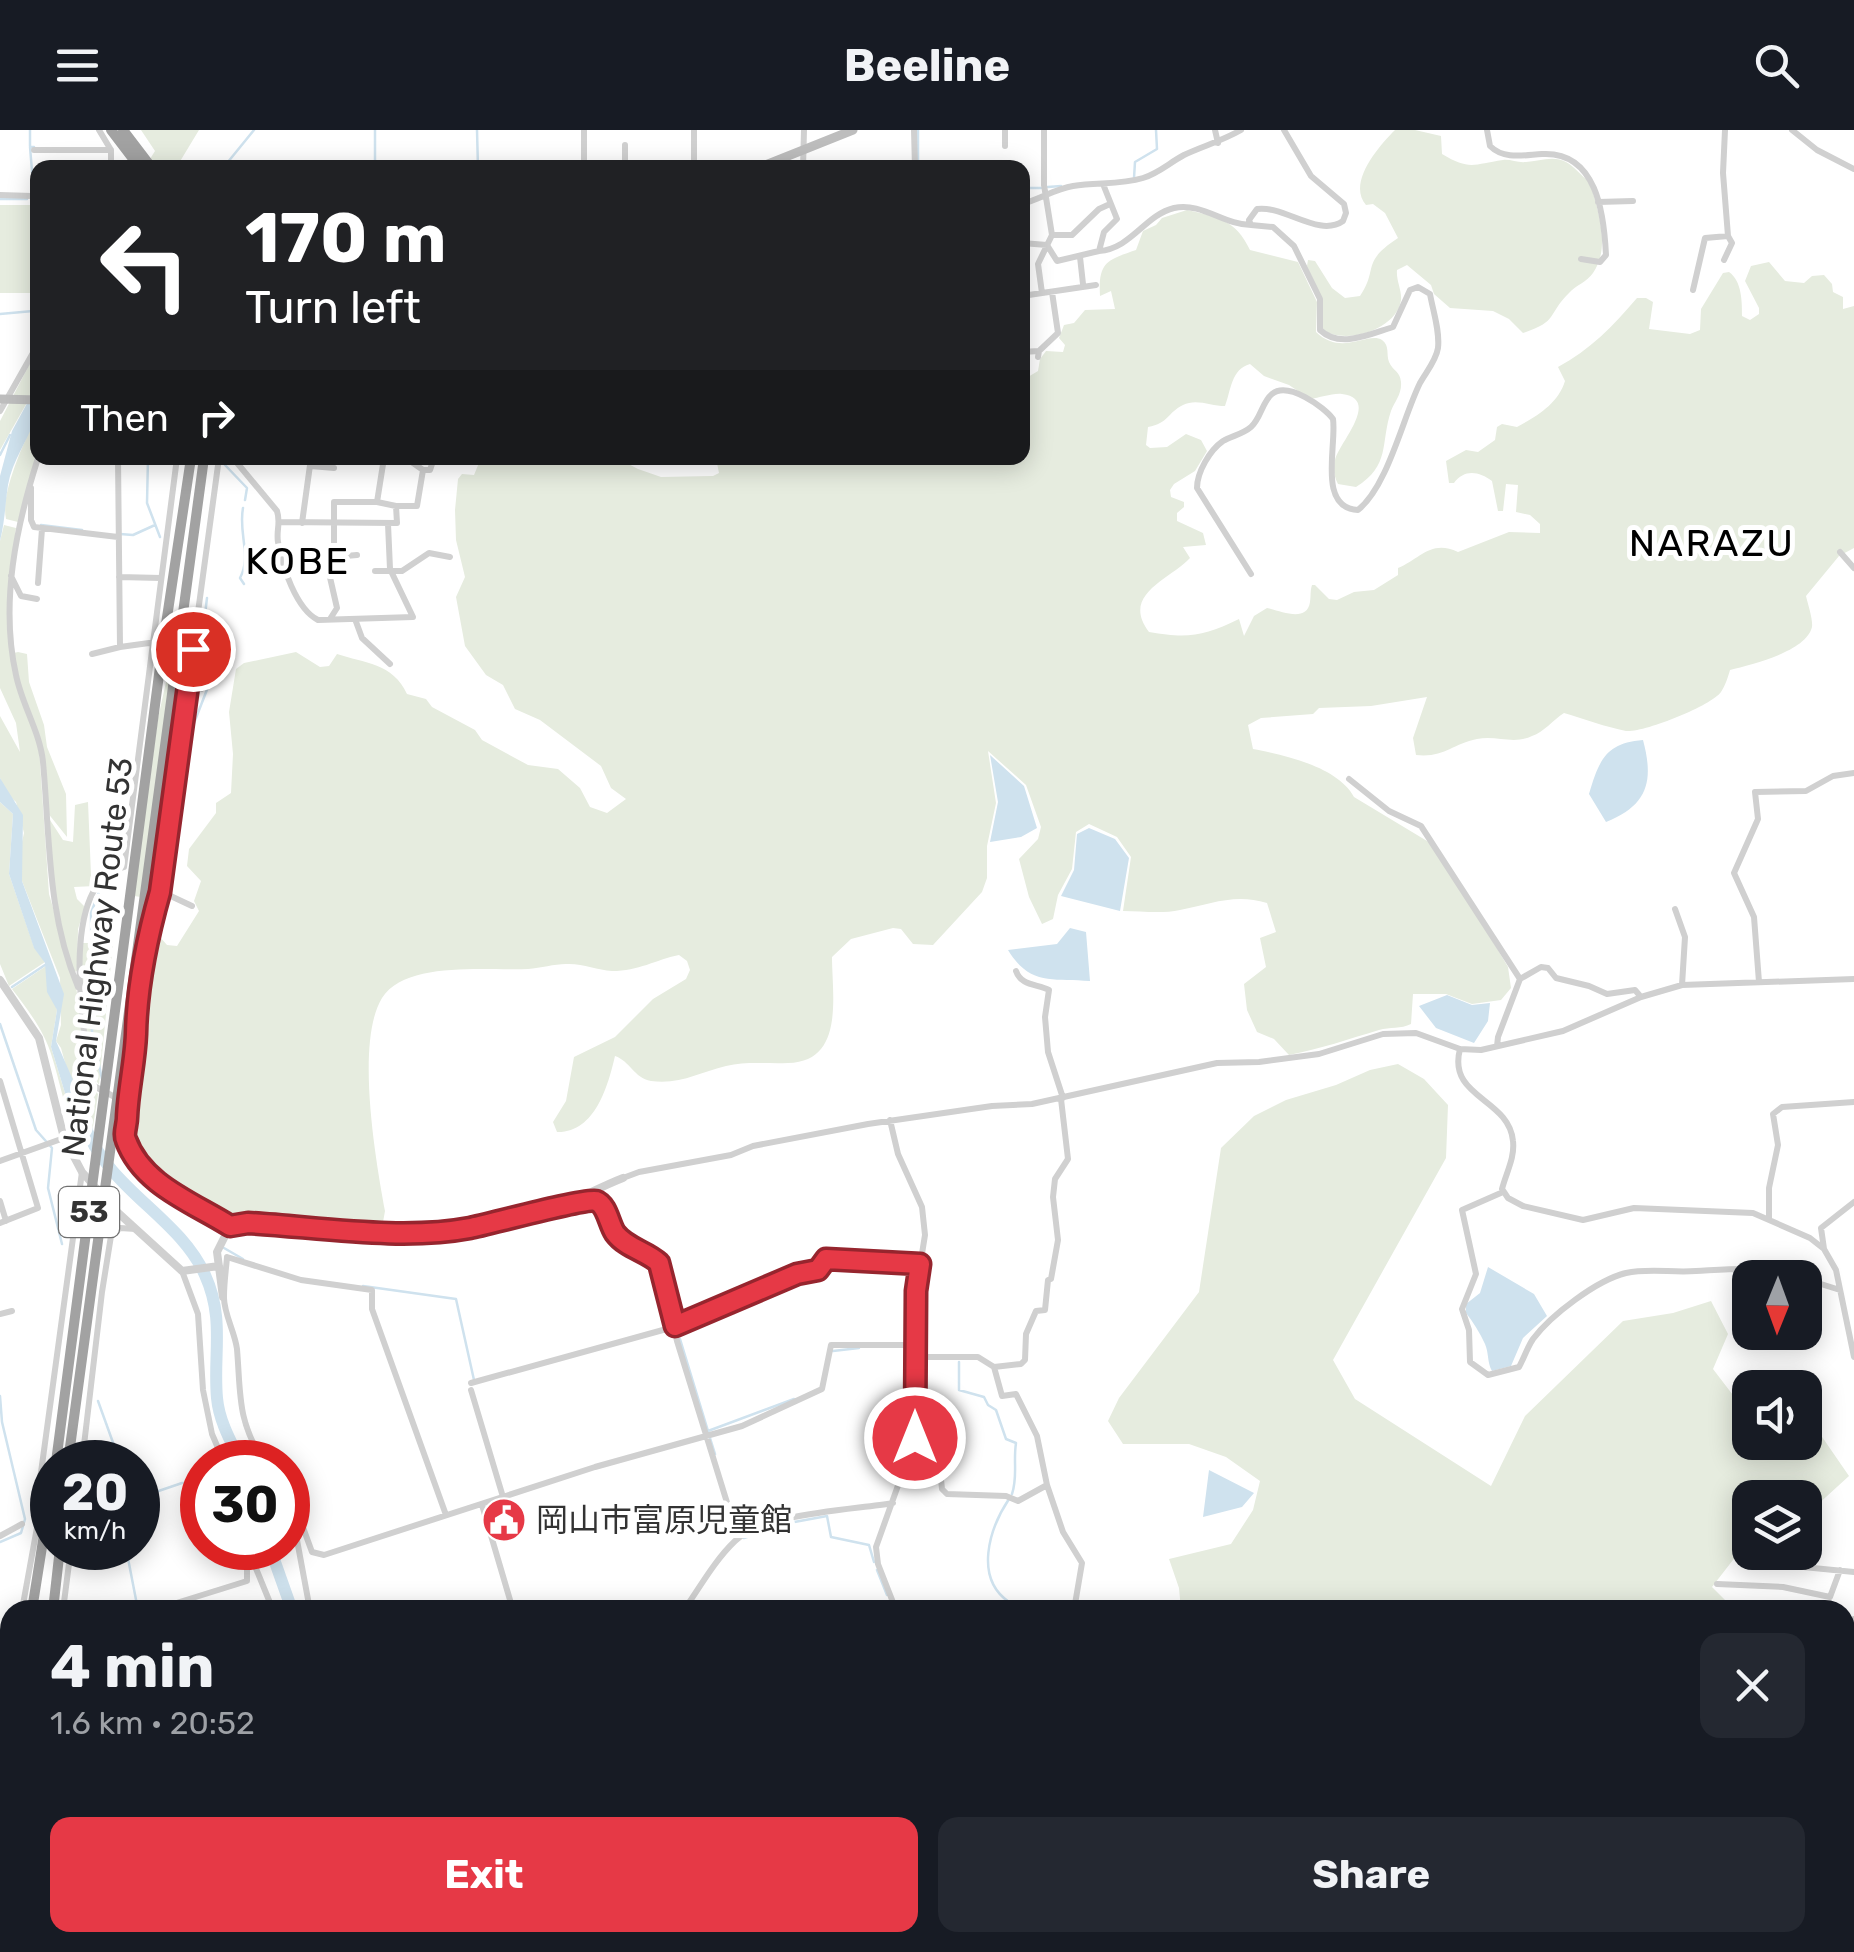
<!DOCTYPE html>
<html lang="en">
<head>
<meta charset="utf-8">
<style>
	:root { --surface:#171b24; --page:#242831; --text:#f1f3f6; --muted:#9ea1a6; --accent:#e63946 }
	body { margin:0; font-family:Rubik,"Noto Sans JP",sans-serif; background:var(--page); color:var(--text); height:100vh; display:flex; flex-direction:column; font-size:38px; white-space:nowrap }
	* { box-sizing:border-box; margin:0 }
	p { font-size:32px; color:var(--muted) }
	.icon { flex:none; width:55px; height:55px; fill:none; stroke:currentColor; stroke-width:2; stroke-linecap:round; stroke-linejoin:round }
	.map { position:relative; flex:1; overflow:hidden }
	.sheet { position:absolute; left:0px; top:1470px; width:1855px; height:352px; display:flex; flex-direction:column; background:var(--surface); border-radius:30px 30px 0 0; box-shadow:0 5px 25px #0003 }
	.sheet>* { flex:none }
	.hud { position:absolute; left:30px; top:30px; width:1000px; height:305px; border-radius:20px; box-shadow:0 5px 25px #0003; background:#202124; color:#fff; overflow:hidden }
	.needle { width:65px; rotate:181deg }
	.fabs { position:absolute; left:1732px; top:1130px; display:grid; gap:20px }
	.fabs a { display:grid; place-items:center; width:90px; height:90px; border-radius:20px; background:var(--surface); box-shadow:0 5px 25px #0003; font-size:50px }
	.speed { position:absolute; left:30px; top:1310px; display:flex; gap:20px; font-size:50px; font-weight:700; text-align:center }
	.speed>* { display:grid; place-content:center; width:130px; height:130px; border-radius:50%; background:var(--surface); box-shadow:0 5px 25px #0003; line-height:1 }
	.speed small { font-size:25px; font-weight:400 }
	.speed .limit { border:15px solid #d22; background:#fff; color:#111 }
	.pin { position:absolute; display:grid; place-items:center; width:85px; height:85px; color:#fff; margin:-42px; border:5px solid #fff; border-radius:50%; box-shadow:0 2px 10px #0007 }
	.me { position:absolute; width:110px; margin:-55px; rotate:0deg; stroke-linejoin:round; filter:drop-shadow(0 0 8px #0008) }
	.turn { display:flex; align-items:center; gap:35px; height:210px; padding:0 50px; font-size:45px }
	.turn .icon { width:130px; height:130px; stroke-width:2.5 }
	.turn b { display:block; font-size:70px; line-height:85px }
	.then { display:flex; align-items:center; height:95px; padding:0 50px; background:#0003; gap:20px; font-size:38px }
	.round { display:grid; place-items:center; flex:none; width:105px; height:105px; border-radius:20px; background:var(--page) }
	.head { display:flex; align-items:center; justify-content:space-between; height:170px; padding:0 50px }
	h1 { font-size:60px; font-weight:700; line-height:75px }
	.button { display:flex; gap:20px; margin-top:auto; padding:20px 50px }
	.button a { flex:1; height:115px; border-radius:20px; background:var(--accent); color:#fff; font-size:40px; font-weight:700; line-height:115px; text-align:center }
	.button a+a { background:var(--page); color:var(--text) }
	header { display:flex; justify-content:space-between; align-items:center; height:130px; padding:0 50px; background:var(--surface); font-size:45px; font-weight:700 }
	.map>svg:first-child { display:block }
</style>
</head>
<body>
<header><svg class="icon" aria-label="menu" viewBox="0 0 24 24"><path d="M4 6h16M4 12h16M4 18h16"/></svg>Beeline<svg class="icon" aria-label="search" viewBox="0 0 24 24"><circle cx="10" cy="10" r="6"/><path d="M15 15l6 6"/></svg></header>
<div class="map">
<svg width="1854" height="1822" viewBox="0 0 1854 1822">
	<rect width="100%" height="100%" fill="#fff"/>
	<path fill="#e6ecdf" d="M141 0H199L176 38 145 37 155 21Z
		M1395 0H1415L1441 6 1442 24C1470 41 1474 34 1503 30 1510 29 1518 33 1526 32 1539 31 1554 25 1566 32 1574 36 1581 46 1590 52 1598 81 1611 117 1593 143 1587 152 1576 155 1569 163 1546 186 1559 191 1523 203L1509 189 1493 181 1450 178 1434 164 1431 155 1407 135 1397 140C1396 151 1402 160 1401 170 1397 200 1344 216 1322 199V169L1307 136 1308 130 1315 131 1332 158 1345 168 1360 166C1379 138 1360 133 1398 108L1385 83 1373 74 1366 75C1347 53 1378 17 1395 0Z
		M0 75H30L34 80V163H0Z
		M1187 80C1218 87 1236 90 1250 120L1298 132 1317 172 1316 202C1342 227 1368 201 1382 210 1390 216 1386 224 1389 232 1393 241 1400 241 1401 252 1402 264 1395 271 1391 281 1380 314 1391 335 1356 357L1338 354C1334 346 1333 339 1335 330 1338 314 1382 269 1342 264 1332 263 1320 268 1310 269L1289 255 1264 246 1250 234C1231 239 1231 261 1225 276 1211 276 1196 268 1183 275 1167 283 1169 293 1148 297L1146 315 1150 318 1167 317 1186 304 1201 310 1207 321 1195 341 1174 354 1170 360 1171 367 1184 372V377L1177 383V391L1203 403 1206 415 1183 417 1190 428C1171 449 1120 464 1149 502 1188 509 1204 506 1239 489L1244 506 1254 486 1267 478C1281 481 1307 493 1310 472 1311 466 1310 461 1312 455H1315L1329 469 1337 470 1354 462 1374 460 1398 445V438C1420 429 1431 409 1458 422L1509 402 1540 403V394L1530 385 1516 382 1518 355 1506 354 1503 381H1498L1492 351C1479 341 1464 339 1454 353H1449L1446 331 1466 320 1478 322 1495 310 1497 297 1502 294 1517 297C1537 286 1558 274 1565 251L1558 237C1590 220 1613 196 1637 168H1646L1653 172 1649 199 1690 204 1700 200 1701 179 1723 143 1729 142C1742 151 1742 172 1742 186L1750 190 1759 184V178L1745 151 1751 136 1769 132 1785 151 1804 153 1812 146 1824 145 1832 154 1833 162 1843 167V179L1854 176V418L1839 426 1806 466C1808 475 1813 489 1812 497 1806 522 1752 534 1730 540 1728 547 1725 556 1721 562 1711 576 1643 603 1626 601 1606 597 1584 589 1564 583 1553 590 1544 602 1532 606 1513 615 1497 605 1477 609 1452 614 1444 628 1416 625L1413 608 1427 567 1371 576 1319 578 1313 584 1261 588 1248 595 1253 619C1285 625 1338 637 1354 667L1437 717 1508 837 1511 858 1501 870 1472 874 1446 864H1413L1411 894C1401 899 1390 897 1379 900 1349 909 1320 919 1289 925L1274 909 1257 902 1247 880 1244 854 1266 837 1260 808 1276 802 1267 773C1235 763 1211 774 1180 780 1162 784 1141 781 1123 781L1131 727 1117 707 1089 694 1076 702 1072 739 1058 765 1053 789 1042 794 1029 767 1019 729 1038 709 1041 697 1026 655 988 621 996 673 987 716V748L982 762 933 815 913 814 901 799 893 798 851 809 832 827C832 865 845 932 788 933 767 934 747 931 726 936 700 942 680 955 651 951 634 948 630 931 615 926 608 956 595 1003 557 1002L553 992 566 971 574 927 615 907 653 869 686 849 690 840 687 831 679 825C655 830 639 841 612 841 597 840 582 833 566 834 554 834 541 838 528 839 489 841 406 830 382 868 355 912 376 1032 385 1081L383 1092 377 1095 290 1085 239 1086 171 1058 149 1040 129 1014C129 988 135 962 139 936 142 906 142 829 160 807L167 815 177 816 199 781 194 771 201 751 187 736 189 719 216 683V673L231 663 233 624 229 582 236 539 244 533 296 522 320 537 329 536 337 524C364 533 393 533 407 564L426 569 432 577 475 600 482 610 528 635 558 639 580 658 590 677 607 683 626 669 611 658 601 636 540 590 515 579 503 555 486 545 465 516 456 467 465 447 456 410 455 380 458 349 462 344 474 345 481 328H617L638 339 661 347 713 346 719 343 716 328H1022L1023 246 1028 247 1038 241 1040 229 1046 221 1063 222 1065 215 1059 208 1064 195 1074 193 1085 180 1115 179 1111 161 1100 166C1098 132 1107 130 1136 120L1143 101 1156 95 1162 88Z
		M37 220V255L0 320V291Z
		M37 283V323L18 392 6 389C0 361 26 310 37 283Z
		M4 395 16 398 10 446 11 532 39 618 49 764 76 857 92 957 98 964 92 1003 76 954 69 947 61 918 56 911 61 895 60 848 22 751 20 721 24 703 16 672 7 664 0 648V586L20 622 16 593 0 558V411Z
		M18 522 27 524 29 552 44 595 47 617 66 664 67 707 47 682 45 631 18 550 14 523Z
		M171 530 172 531 141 767 134 766 158 588Z
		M0 672 13 684 9 744 34 817 45 832 9 856 0 834Z
		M88 672 91 745 101 749 95 756 74 757 77 769 85 777 78 799 77 841 74 842 57 785 48 687 63 710 73 712 75 675Z
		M82 813H113L99 955 92 944 81 857Z
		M46 836 57 880 51 917 65 963 86 1014 82 1018C65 984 63 963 52 927 45 902 28 880 12 859Z
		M1398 934 1424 949 1448 975 1446 1028 1333 1230 1355 1269 1491 1356 1525 1286 1623 1191 1673 1183 1711 1171 1728 1204 1713 1239 1739 1273 1750 1278V1312H1805V1298L1818 1301 1849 1346 1815 1377 1805 1380V1368H1750V1408L1712 1457 1735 1480H1181L1179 1458 1169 1429 1231 1414 1253 1380 1260 1351 1226 1327 1189 1314H1123L1108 1291 1119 1268 1199 1162 1221 1018 1254 986 1286 970 1336 955 1370 940Z
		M477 1813H639L620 1822H496Z
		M1277 1813H1441L1442 1822H1287Z"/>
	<path fill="#cfe2ee" d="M37 255C37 265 39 277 36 287 28 310 12 331 8 355 5 375 5 391 0 411V346L12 301Z
		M1643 610C1654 651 1648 675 1606 692L1589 664C1599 631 1605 613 1643 610Z
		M990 625 1024 656 1037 698 1021 707 990 712 998 672Z
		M0 648 23 685 22 751 64 864 56 911 83 973 92 1003 90 1020 65 963 51 917 57 880 47 862 45 833 34 818 9 744 13 684 0 672Z
		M1089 698 1115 709 1129 728 1120 781 1061 766 1074 740 1077 704Z
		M1070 798 1086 802 1090 851C1052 848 1030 856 1008 820L1057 814Z
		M1447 865 1472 875 1490 873 1488 891 1474 913 1436 898 1419 876Z
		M1488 1137 1534 1164 1547 1186 1523 1208 1511 1236 1492 1241C1487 1232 1489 1223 1485 1214 1480 1203 1473 1192 1466 1183V1174L1480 1163Z
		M1209 1340 1254 1363 1242 1377 1203 1387Z"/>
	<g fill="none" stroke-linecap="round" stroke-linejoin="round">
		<path stroke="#cfe2ee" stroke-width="2.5" d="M30 0V16
			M477 0 478 38
			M918 0V38
			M118 38 119 33
			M223 38 254 0
			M375 38V0
			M1134 48 1135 32 1157 19 1156 0
			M1048 57 1061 56
			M1022 58H1041
			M34 65 30 17H34
			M0 69H27
			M0 184 33 181 35 72
			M0 325 10 305
			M148 328 147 373 160 407
			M225 335 247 358 245 370
			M243 378C238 403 252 426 240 448L244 454
			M41 395 82 400
			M120 404 133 405 155 395
			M176 711 189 606 208 557 209 533 201 517 207 468
			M12 857 48 833
			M0 894 36 1000 52 1018 48 1058 62 1114
			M102 949 92 902 91 783 99 762 116 746
			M224 1118 243 1129
			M363 1156 456 1169 474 1250
			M680 1209 708 1301 794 1269
			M833 1221 859 1218
			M959 1232V1260L984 1267 988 1275 996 1280 1006 1309 1016 1313C1013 1332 1018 1346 1012 1364
			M0 1266 2 1292 25 1389 21 1403 0 1412
			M98 1271 120 1332
			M710 1308 715 1324
			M138 1368 182 1353H202
			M1009 1369C989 1399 974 1448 1009 1472L1010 1480
			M744 1408 789 1393 827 1386 831 1407 869 1415 874 1432
			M126 1418 138 1480
			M877 1440 887 1465
			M1846 1561 1854 1564
			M0 1596 2 1579
			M41 1812 44 1822
			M1851 1822 1852 1784"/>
		<path stroke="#cfe2ee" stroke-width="12" d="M85 996C109 1060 179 1087 205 1145 225 1189 213 1224 217 1268 219 1291 231 1312 241 1332
			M270 1418 292 1480
			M349 1822V1812"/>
		<path stroke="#d0d0d0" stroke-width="6" d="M99 0 111 20V38
			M584 0V38
			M694 0V38
			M914 0 915 38
			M1005 0V16
			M1215 0 1218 13
			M1487 0 1490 16C1504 30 1524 25 1542 24 1597 21 1604 84 1606 125L1600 132 1581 129
			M1792 0 1817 20 1854 39
			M625 15V38
			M34 20H111
			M803 38 804 0
			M0 65 32 66 38 70
			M1598 72 1633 71
			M1022 74C1040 69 1055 59 1073 56 1097 52 1120 55 1143 48 1159 43 1169 33 1184 25 1203 16 1222 11 1241 0
			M1052 105H1072L1099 79 1110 74
			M1022 113 1047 115 1057 131 1099 121 1104 102 1117 89 1103 54
			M1099 121C1131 119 1145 85 1174 78 1202 72 1224 95 1251 95
			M1080 127 1083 154
			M1724 130 1732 113 1728 106 1723 43 1725 0
			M1693 160 1705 108 1728 106
			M1042 163 1038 134 1052 105 1044 55V0
			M1022 166 1096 155
			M1022 222 1039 221
			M1038 227 1039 221 1058 203 1052 162
			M0 281 38 214
			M38 328C16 397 0 473 16 545 22 575 40 602 43 632 50 709 47 784 78 857
			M118 328 120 517 149 513 193 519 203 533 201 559
			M233 328 277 381C281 393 276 400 278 412 282 436 296 479 318 490L413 487 390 439 388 394
			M406 328 423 340
			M311 336 334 338
			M31 358V390L34 397 118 407
			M377 372 396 376
			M281 392 397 393 396 376H417L423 340H430L434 328
			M302 393 311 328
			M1840 422 1854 438
			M334 427 357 425
			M375 441H402L429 423 450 427
			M1251 444 1197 358C1197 342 1210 320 1223 311 1232 306 1243 304 1251 297 1261 288 1262 272 1272 264 1288 251 1324 277 1333 289 1337 315 1317 378 1358 380 1388 356 1403 287 1420 253 1426 242 1436 231 1438 218 1440 201 1433 181 1430 164L1418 157 1410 160 1393 197C1370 204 1340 219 1320 200V169L1294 116 1273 97 1251 95 1249 90 1257 79C1284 75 1319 108 1343 91L1346 83 1344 74 1311 46 1284 0
			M11 446 21 466 37 469
			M119 447 161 448
			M38 453 42 399
			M330 489 337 478 326 430 334 427V372H377L384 328
			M355 489 362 508 390 534
			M92 524 120 517
			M1349 649 1389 681 1421 696 1520 849 1498 907 1497 916
			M124 737C58 752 83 898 90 945L94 956 126 973 124 1009 147 1042 170 1063 196 1074 230 1096
			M124 737 177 328
			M160 761 192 776
			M1675 779 1685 807 1682 855
			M1016 841C1021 856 1037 854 1049 860L1045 887 1048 922 1063 968
			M1520 849 1541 837 1548 838 1556 848 1589 856 1607 864 1635 860 1641 867
			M1759 852 1754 787 1734 743 1758 689 1755 662 1806 661 1833 646 1854 643
			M1460 919C1447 968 1509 968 1513 1011 1515 1028 1506 1043 1502 1059L1508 1068 1523 1076 1583 1090 1634 1078 1753 1083 1810 1108 1824 1119
			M0 951 38 1078 0 1093
			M126 973C136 900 140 833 160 761L219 328
			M890 990 898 1024 922 1077 925 1105 916 1161 915 1308 876 1417 878 1434 896 1480
			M0 1031 64 1008
			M623 1048 639 1042 731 1025 753 1016 868 994 992 976 1032 974 1217 933 1259 932 1319 924 1383 904 1416 903 1460 919 1481 920 1563 901 1641 867 1682 855 1854 849
			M1503 1062 1462 1080 1476 1144 1462 1179 1469 1200 1470 1232 1488 1245 1519 1237C1524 1228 1527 1218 1533 1209 1551 1185 1597 1150 1626 1143 1649 1138 1673 1143 1696 1141 1733 1139 1766 1135 1802 1148
			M0 1071 6 1091
			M1854 1072 1821 1098 1824 1119 1836 1140 1854 1227
			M565 1075 590 1071 602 1075 621 1109 659 1133 677 1211 738 1408
			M1769 1088V1058L1778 1015 1773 984 1782 977 1854 972
			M112 1105 120 1098 136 1099
			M182 1141 198 1184 203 1260 212 1304 224 1332
			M1805 1149 1840 1160
			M0 1184 12 1181
			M915 1227H978L994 1237 1021 1234 1025 1230 1026 1204 1036 1181 1045 1180 1048 1150 1051 1149 1058 1110 1053 1067 1055 1049 1068 1029 1061 969
			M471 1253 681 1195 797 1144 819 1140 826 1129 920 1134
			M471 1260 503 1367
			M909 1328 940 1340 942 1359 947 1364 1006 1366 1018 1371 1047 1355 1037 1306 1016 1264 1002 1266 994 1237
			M82 1332 102 1162 115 1081
			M263 1332C237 1287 241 1268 237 1219 235 1202 223 1182 224 1166 224 1153 226 1140 227 1127L301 1150 372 1160V1179L446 1385
			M1047 1355 1063 1402 1082 1433 1074 1480
			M288 1367 297 1381 312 1422 324 1425 595 1337 742 1296 822 1259 831 1215H915
			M482 1375 513 1480
			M288 1379 294 1394 310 1480
			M0 1406 22 1394
			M248 1419 273 1480
			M1774 1434 1854 1442
			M1717 1454 1783 1457 1830 1467 1840 1440
			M22 1480 38 1392 39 1357 82 1042
			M63 1480 71 1418
			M154 1480 247 1451V1418
			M684 1480C700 1457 715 1430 735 1411 765 1383 852 1380 893 1373
			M0 1527H10
			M1845 1527 1854 1489
			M1845 1554 1854 1628
			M0 1636 10 1571
			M1854 1659 1850 1752 1854 1756
			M425 1812 438 1813 454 1822
			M801 1812 808 1822
			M978 1812 982 1822
			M1494 1812 1495 1822
			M187 1822 218 1812
			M330 1822 331 1812
			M366 1822 367 1812
			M421 1822 425 1813
			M654 1822 682 1812
			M770 1822 777 1812
			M1561 1822 1572 1819 1584 1822
			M1685 1822 1703 1812
			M1847 1822 1849 1785 1854 1768"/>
		<path stroke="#d0d0d0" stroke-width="8" d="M0 850 39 908 64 1008 82 1042 115 1080 182 1141 219 1136
			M223 1167 217 1122 230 1096 248 1093C348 1098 448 1112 545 1082 572 1073 597 1058 623 1048
			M27 1822V1812"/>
		<path stroke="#bdbdbd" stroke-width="9" d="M758 38 853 0
			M0 269 38 270"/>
		<path stroke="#a2a2a2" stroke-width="10" d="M111 0 140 38
			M123 0 152 38
			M56 1332 163 514 191 328
			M68 1332 204 328
			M32 1480 52 1354
			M53 1480 60 1418
			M0 1722 10 1650
			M5 1822 10 1789"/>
		<path stroke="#9a9a9a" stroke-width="11" d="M1845 1648 1854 1641
			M1845 1664 1854 1657
			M15 1822 16 1812
			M1632 1822 1643 1812
			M1651 1822 1662 1812"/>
	</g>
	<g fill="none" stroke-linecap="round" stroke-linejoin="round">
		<defs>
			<path id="route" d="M193 519 160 762C147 808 137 856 136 904 135 932 128 960 127 988 127 995 123 1004 126 1010 142 1055 194 1073 230 1096L248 1093C318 1097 401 1111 470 1098 490 1094 585 1068 596 1071 607 1075 609 1094 615 1103 626 1118 646 1121 659 1133L675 1196 797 1144 818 1140 826 1129 920 1134 916 1161 915 1308"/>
		</defs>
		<use href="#route" stroke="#96252e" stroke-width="25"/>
		<use href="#route" stroke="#e63946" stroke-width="18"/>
	</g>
	<defs>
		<symbol id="civic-disc" viewBox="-11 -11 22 22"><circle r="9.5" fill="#e63946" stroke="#fff"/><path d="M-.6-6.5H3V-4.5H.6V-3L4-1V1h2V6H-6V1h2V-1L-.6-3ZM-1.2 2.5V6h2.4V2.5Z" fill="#fff"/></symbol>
	</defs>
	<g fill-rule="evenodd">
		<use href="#civic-disc" x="479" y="1365" width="50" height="50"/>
	</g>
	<g text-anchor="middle" stroke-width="10" stroke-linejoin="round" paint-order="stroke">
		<rect fill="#fff" stroke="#707070" stroke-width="2.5" x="59" y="1057" width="60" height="50" rx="8"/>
		<g font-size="30" font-weight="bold" fill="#333">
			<text x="89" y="1092">53</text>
		</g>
		<g font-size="32" fill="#333" stroke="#fff">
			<text transform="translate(97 827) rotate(-83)" y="11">National Highway Route 53</text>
		</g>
		<g font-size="32" fill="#333" stroke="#fff" text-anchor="start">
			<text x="536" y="1401">岡山市富原児童館</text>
		</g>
		<g font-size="38" letter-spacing="2.5" fill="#000" stroke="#fff">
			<text x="1712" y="426">NARAZU</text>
			<text x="298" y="444">KOBE</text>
		</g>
	</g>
</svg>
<div class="fabs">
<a><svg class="needle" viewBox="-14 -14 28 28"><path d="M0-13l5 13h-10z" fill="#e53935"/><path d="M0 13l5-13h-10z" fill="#9ea1a6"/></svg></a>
<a><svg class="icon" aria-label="sound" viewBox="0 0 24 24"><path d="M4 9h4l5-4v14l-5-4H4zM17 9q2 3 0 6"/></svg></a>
<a><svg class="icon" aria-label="layers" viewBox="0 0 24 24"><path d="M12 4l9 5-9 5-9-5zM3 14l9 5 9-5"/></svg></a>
</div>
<div class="speed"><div>20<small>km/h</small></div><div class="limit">30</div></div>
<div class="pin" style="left:193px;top:519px;background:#d93025"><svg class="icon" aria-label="arrive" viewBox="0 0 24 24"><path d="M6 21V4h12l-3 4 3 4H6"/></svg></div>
<svg class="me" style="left:915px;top:1308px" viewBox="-20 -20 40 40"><circle r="17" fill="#e63946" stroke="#fff" stroke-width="3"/><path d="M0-11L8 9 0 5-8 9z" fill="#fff"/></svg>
<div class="hud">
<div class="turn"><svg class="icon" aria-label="left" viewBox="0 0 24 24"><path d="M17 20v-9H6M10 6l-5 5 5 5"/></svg><div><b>170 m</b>Turn left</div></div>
<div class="then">Then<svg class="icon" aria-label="right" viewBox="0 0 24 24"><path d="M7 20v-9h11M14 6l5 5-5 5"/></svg></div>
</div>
<section class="sheet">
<div class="head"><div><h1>4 min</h1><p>1.6 km · 20:52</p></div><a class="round"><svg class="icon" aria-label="close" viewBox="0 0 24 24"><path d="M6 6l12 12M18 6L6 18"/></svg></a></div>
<div class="button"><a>Exit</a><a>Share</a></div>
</section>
</div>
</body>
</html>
